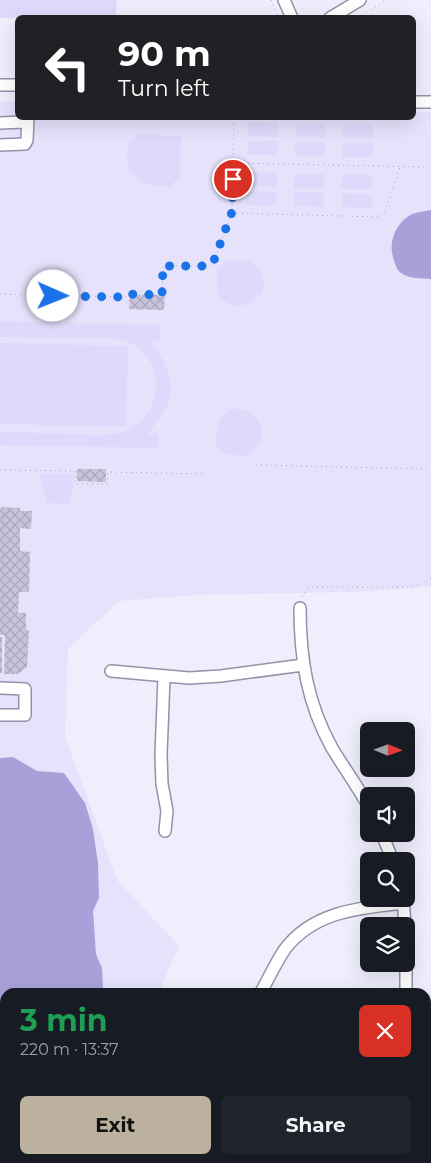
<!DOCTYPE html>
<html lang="en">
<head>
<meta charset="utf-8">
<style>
	:root { --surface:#171b24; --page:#20242c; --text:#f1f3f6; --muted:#9ea1a6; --accent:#bbb19e }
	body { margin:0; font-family:Montserrat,sans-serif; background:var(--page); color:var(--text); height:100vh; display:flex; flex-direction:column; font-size:19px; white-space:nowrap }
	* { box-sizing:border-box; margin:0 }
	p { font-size:16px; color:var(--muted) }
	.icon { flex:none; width:28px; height:28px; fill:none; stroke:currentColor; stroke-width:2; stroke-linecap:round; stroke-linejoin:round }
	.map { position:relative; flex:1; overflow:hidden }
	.drawer { position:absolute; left:0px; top:988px; width:431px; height:176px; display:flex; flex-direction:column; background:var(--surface); border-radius:15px 15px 0 0; box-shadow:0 5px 20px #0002 }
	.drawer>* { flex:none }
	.banner { position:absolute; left:15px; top:15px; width:401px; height:105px; border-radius:8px; box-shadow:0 5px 20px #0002; background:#202124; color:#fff; overflow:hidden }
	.needle { width:32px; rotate:91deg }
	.tools { position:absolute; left:360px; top:722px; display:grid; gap:10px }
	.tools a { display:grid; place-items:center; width:55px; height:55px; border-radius:8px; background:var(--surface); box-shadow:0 5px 20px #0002; font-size:25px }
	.pin { position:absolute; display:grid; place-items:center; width:42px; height:42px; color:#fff; margin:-21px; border:2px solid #fff; border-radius:50%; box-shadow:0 1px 5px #0007 }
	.me { position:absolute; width:55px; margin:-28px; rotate:91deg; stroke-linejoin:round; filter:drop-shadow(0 0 4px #0008) }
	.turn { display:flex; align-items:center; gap:18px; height:105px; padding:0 20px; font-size:22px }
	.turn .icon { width:65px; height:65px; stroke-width:2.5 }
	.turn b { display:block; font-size:35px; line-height:42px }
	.round { display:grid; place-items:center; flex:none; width:52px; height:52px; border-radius:8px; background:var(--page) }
	.head { display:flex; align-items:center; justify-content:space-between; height:85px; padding:0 20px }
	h1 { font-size:30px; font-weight:700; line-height:38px; color:#1e9e55 }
	.action { display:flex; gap:10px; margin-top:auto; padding:10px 20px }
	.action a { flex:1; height:58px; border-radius:8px; background:var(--accent); color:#111; font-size:20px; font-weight:700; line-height:58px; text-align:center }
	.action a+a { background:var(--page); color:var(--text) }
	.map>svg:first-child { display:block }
</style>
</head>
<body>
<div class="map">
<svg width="431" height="1163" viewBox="0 0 431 1163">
	<defs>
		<pattern id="building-cross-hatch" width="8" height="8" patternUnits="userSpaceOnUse" patternTransform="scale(1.25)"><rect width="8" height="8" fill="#c7c3db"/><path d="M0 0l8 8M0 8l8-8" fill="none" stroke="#aba7bc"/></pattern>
	</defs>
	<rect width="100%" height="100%" fill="#f0eefd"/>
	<path fill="#e6e2fc" d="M0 101 17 102 18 118H414V112H431V587L351 592 196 595 119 601 68 649 65 736 117 880 179 946 159 992H5V1086H0Z"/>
	<path fill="#dfdafb" d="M0 0H117L116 17 0 18Z
		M248 122 278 123V137L248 136Z
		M296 123 326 124 325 138 295 137Z
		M343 124 373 125V139L342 138Z
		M140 134 181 136 180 177 169 187C138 186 121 176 129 142Z
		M248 141H278L277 155H247Z
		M295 142H325V156H295Z
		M343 143H373V157H342Z
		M247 172 277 173V187L247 186Z
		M294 174H324V188H294Z
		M342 175H372V189H341Z
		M246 191 277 192 276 206 246 205Z
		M294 192 324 193V207L294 206Z
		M342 193 372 194V208L341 207Z
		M226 260 249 261C253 264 257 268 260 272 278 299 229 321 218 292 216 285 217 275 217 268Z
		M0 321 161 325 160 340H149C178 375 179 400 147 434L158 435V448L0 445V431C19 433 38 433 57 433 80 434 108 439 129 429 162 414 166 364 134 345 125 340 117 339 108 338L0 337Z
		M0 343 128 346 126 427 0 424Z
		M239 408 249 411 258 419 262 430 261 440 257 448 244 456 223 454 216 446C217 427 216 412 239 408Z
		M39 473 73 474V491L68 504 47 503Z"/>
	<path fill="#a9a0d9" d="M431 210V279C421 278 409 279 401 273 397 270 395 265 394 260 387 243 396 222 412 214 418 212 425 211 431 210Z
		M13 757 37 771 64 773 85 803 93 829 98 863 99 898 93 911 96 954 102 968 103 989 102 992H5V1032L0 1026V758Z"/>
	<path fill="url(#building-cross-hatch)" d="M130 295H165L164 310 129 309Z
		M77 469H106V482L77 481Z
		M2 507 20 508V511H32L31 529 20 528V551L30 552 29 592H19L18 613H26V629L29 631 27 667 18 674H4L5 635H0V510Z
		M0 637H2V673H0Z"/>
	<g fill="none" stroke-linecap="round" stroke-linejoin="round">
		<defs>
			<path id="minor" d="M284 0 292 18
				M330 18 360 0
				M0 85H18
				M414 102H431
				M0 123 22 122 27 118
				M0 145 25 144 27 140 28 118
				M300 608C300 658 307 703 332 748 344 768 358 787 369 807
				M111 671 189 678 221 676 303 665
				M164 677 161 755 162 784 167 811 165 831
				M0 688 25 689V715H0
				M382 834 393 861
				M403 899 405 926
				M261 992C269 978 276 962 285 949 314 911 360 908 404 903
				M406 992V943
				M0 1132 5 1133
				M110 1159 125 1163
				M210 1159 224 1163
				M173 1163 175 1159
				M403 1163 404 1159"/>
		</defs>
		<use href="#minor" stroke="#9491a8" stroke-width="14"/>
		<path stroke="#a8a6b3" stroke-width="1" stroke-dasharray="1 4" stroke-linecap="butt" d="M271 0 279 18
			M358 18 386 0
			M233 163 427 167
			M232 213 379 217 384 213 400 167
			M0 294 125 297 128 294 162 295 163 266H209L213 263 232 212 234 118
			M256 465 431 469
			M0 470 75 471V484H107L108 472 203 474
			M302 597 306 590 311 587H411L422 584 431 578
			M0 1145 5 1146
			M62 1159 76 1163"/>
		<use href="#minor" stroke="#fff" stroke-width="11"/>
	</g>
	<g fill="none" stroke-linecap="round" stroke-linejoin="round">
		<path stroke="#1a73e8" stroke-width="9" stroke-dasharray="0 16.2" d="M53 296 125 297 128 294 162 295 163 266H209L213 263 232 212 233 179"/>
	</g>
</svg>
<div class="tools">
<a><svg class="needle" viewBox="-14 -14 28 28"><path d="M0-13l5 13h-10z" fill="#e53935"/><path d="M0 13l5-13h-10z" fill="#9ea1a6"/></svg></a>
<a><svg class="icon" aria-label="sound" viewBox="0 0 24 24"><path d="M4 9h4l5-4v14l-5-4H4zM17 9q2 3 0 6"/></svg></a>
<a><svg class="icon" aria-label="search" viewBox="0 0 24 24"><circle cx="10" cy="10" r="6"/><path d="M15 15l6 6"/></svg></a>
<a><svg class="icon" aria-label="layers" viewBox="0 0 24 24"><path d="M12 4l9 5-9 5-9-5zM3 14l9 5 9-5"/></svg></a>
</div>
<div class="pin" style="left:233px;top:179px;background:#d93025"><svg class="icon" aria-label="arrive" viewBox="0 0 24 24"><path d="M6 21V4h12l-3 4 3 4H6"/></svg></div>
<svg class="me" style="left:53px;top:296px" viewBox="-20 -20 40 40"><circle r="19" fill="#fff"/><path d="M0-13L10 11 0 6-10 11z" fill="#1a73e8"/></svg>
<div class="banner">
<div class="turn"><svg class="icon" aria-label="left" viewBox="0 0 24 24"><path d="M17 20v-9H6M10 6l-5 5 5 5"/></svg><div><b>90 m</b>Turn left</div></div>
</div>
<section class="drawer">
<div class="head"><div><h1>3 min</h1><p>220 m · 13:37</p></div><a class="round" style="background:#d93025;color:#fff"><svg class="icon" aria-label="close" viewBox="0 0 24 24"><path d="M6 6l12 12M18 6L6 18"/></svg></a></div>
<div class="action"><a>Exit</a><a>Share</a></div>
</section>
</div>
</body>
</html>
